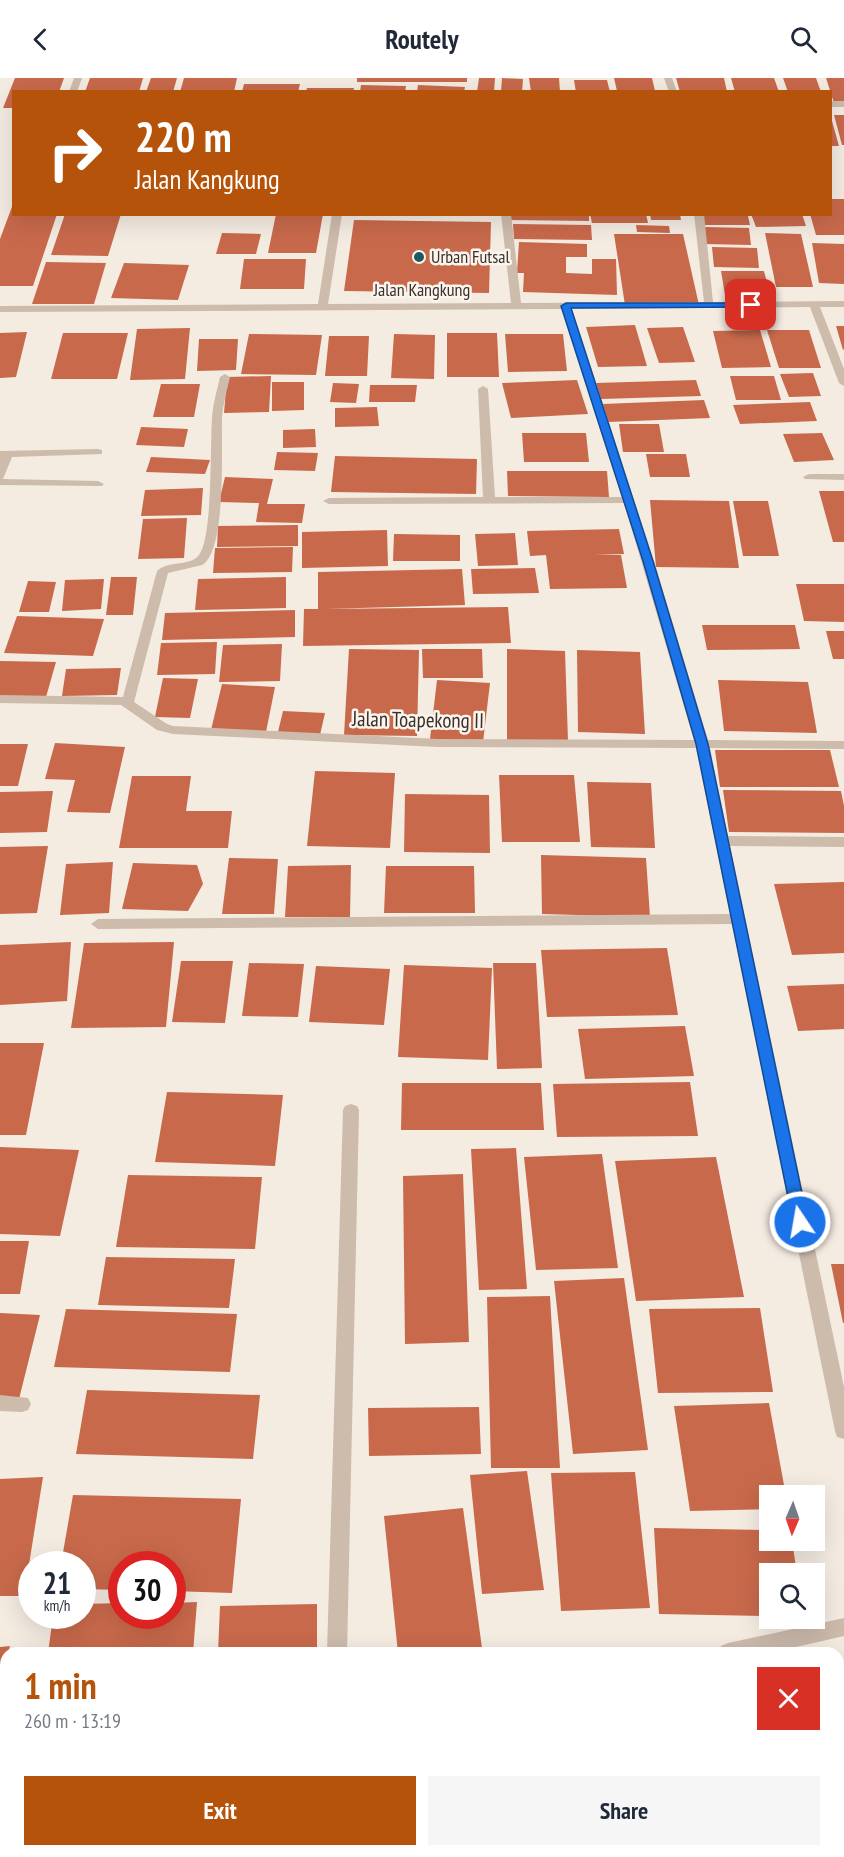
<!DOCTYPE html>
<html lang="en">
<head>
<meta charset="utf-8">
<style>
	:root { --surface:#fff; --page:#f6f6f7; --text:#1f2937; --muted:#747a83; --accent:#b45309 }
	body { margin:0; font-family:"PT Sans Narrow",sans-serif; background:var(--page); color:var(--text); height:100vh; display:flex; flex-direction:column; font-size:22px; white-space:nowrap }
	* { box-sizing:border-box; margin:0 }
	p { font-size:20px; color:var(--muted) }
	.icon { flex:none; width:33px; height:33px; fill:none; stroke:currentColor; stroke-width:2; stroke-linecap:round; stroke-linejoin:round }
	.map { position:relative; flex:1; overflow:hidden }
	.drawer { position:absolute; left:0px; top:1569px; width:844px; height:210px; display:flex; flex-direction:column; background:var(--surface); border-radius:18px 18px 0 0; box-shadow:0 6px 24px #0002 }
	.drawer>* { flex:none }
	.top-card { position:absolute; left:12px; top:12px; width:820px; height:126px; border-radius:0px; box-shadow:0 6px 24px #0002; background:#b45309; color:#fff; overflow:hidden }
	.needle { width:39px; rotate:182deg }
	.buttons { position:absolute; left:759px; top:1407px; display:grid; gap:12px }
	.buttons a { display:grid; place-items:center; width:66px; height:66px; border-radius:0px; background:var(--surface); box-shadow:0 6px 24px #0002; font-size:30px }
	.speed { position:absolute; left:18px; top:1473px; display:flex; gap:12px; font-size:30px; font-weight:700; text-align:center }
	.speed>* { display:grid; place-content:center; width:78px; height:78px; border-radius:50%; background:var(--surface); box-shadow:0 6px 24px #0002; line-height:1 }
	.speed small { font-size:15px; font-weight:400 }
	.speed .limit { border:9px solid #d22; background:#fff; color:#111 }
	.pin { position:absolute; display:grid; place-items:center; width:51px; height:51px; color:#fff; margin:-26px; border-radius:12px; box-shadow:0 3px 9px #0006 }
	.me { position:absolute; width:66px; margin:-33px; rotate:348deg; stroke-linejoin:round; filter:drop-shadow(0 0 4px #0008) }
	.turn { display:flex; align-items:center; gap:21px; height:126px; padding:0 24px; font-size:27px }
	.turn .icon { width:78px; height:78px; stroke-width:2.5 }
	.turn b { display:block; font-size:42px; line-height:51px }
	.round { display:grid; place-items:center; flex:none; width:63px; height:63px; border-radius:0px; background:var(--page) }
	.headline { display:flex; align-items:center; justify-content:space-between; height:102px; padding:0 24px }
	h1 { font-size:36px; font-weight:700; line-height:45px; color:var(--accent) }
	.cta { display:flex; gap:12px; margin-top:auto; padding:12px 24px }
	.cta a { flex:1; height:69px; border-radius:0px; background:var(--accent); color:#fff; font-size:24px; font-weight:700; line-height:69px; text-align:center }
	.cta a+a { background:var(--page); color:var(--text) }
	header { display:flex; justify-content:space-between; align-items:center; height:78px; padding:0 24px; background:var(--surface); font-size:27px; font-weight:700 }
	.map>svg:first-child { display:block }
</style>
</head>
<body>
<header><svg class="icon" aria-label="back" viewBox="0 0 24 24"><path d="M15 5l-7 7 7 7"/></svg>Routely<svg class="icon" aria-label="search" viewBox="0 0 24 24"><circle cx="10" cy="10" r="6"/><path d="M15 15l6 6"/></svg></header>
<div class="map">
<svg width="844" height="1779" viewBox="0 0 844 1779">
	<rect width="100%" height="100%" fill="#f4ebe1"/>
	<path fill="#c8694b" d="M15 0H64L59 14H14V30H3Z
		M90 0H143L139 14H85Z
		M151 0H177L173 14H146Z
		M184 0H237L234 14H180Z
		M357 0H467V4H357Z
		M479 0H495L494 14H477Z
		M502 0 523 1 522 14H501Z
		M529 0H559L560 14H531Z
		M614 0H652L655 13H617Z
		M676 0H724L727 14H680Z
		M731 0H774L779 14H735Z
		M783 0H816L821 14H788Z
		M826 0H844V25H834Z
		M574 2H607L610 14H576Z
		M244 6H300L298 14H242Z
		M361 7 406 8 405 14H360Z
		M418 7 465 9 464 14H417Z
		M307 10H354L353 14H306Z
		M834 37H844V67H842Z
		M831 43H832L839 68H831Z
		M831 121H844V157H816L810 136H831Z
		M13 126 14 136H57L33 208H0V161Z
		M65 136H121L108 178 51 177Z
		M276 136H323L316 175H268Z
		M508 136H589V143L508 142Z
		M590 136H646L648 145H592Z
		M650 136H680L681 142H651Z
		M751 136H802L806 148 756 149Z
		M702 137 748 138 750 147H704Z
		M354 142 491 144 489 215 344 213Z
		M513 146 591 147 592 162 514 161Z
		M636 147 669 148 670 155 637 154Z
		M704 149 749 150 751 167 705 166Z
		M222 155 261 156 256 176H216Z
		M765 155 801 156 813 209H776Z
		M614 156H683L699 227H625Z
		M519 164 587 166V179H566V195L592 196V181H616L617 217 523 214 524 195H517Z
		M812 165 844 166V206L819 205Z
		M712 169 757 170 759 190 714 189Z
		M244 181H306L304 211H240Z
		M46 184 106 185 94 226H32Z
		M124 185 189 187 178 222 111 220Z
		M721 193H764L770 217H725Z
		M635 247 647 288 598 289 586 249Z
		M836 248H844V271L843 272Z
		M683 249 695 284 659 285 647 250Z
		M190 250 185 301 130 302 137 251Z
		M760 252 771 289 722 290 713 253Z
		M767 252H809L821 290H779Z
		M27 254 16 299 0 300V255Z
		M63 255H128L117 301H51Z
		M447 255H497L499 299H447Z
		M249 256 322 257 316 297 241 296Z
		M394 256 435 257 434 301 391 300Z
		M505 256H563L567 293 508 294Z
		M329 258H369L367 298H325Z
		M199 261H238L236 292 197 293Z
		M813 295 821 318 789 319 780 296Z
		M271 298 269 334 224 335 227 299Z
		M730 298H774L781 322H736Z
		M577 302 588 336 511 340 502 305Z
		M696 302 701 318 601 321 596 305Z
		M272 304H304V332L272 333Z
		M333 305 359 306 356 325 330 324Z
		M161 306H200L194 339H153Z
		M370 307H417L415 324H369Z
		M704 322 710 340 608 344 603 326Z
		M810 324 817 343 740 346 733 327Z
		M377 329 379 348 335 349V330Z
		M619 346H659L664 374H623Z
		M141 349 188 351 184 369 136 367Z
		M315 351 316 369 283 370V352Z
		M522 355H586L589 384H524Z
		M822 355 834 382 794 384 783 356Z
		M277 374 318 375 315 393 274 392Z
		M646 376H686L690 399H650Z
		M335 378 477 381 476 416 331 414Z
		M151 379 210 382 205 396 146 394Z
		M507 393H607L609 419 508 418Z
		M225 399 273 401 267 426H305L302 445 256 444 259 425 219 424Z
		M203 410 201 437 141 438 145 412Z
		M819 413H844V464H833Z
		M650 422 729 423 739 490 656 489Z
		M733 423H768L779 478H743Z
		M187 440 184 480 138 481 143 441Z
		M298 447V468L217 469 218 448Z
		M619 451 624 476 594 477H621L627 510 550 511 546 477 530 478 527 453Z
		M387 452 388 488 302 490V454Z
		M515 455 518 487 478 488 475 456Z
		M394 456 460 457V483H393Z
		M293 469 292 494 213 495 215 470Z
		M535 490 539 515 473 516 471 491Z
		M462 491 465 527 324 531 508 529 511 565 303 568 304 531H318V494Z
		M111 499H137L133 537H106Z
		M286 499V530L195 532 198 501Z
		M104 501 101 531 62 533 65 502Z
		M28 503 56 504 49 534H19Z
		M796 506H844V544L804 543Z
		M295 532V559L162 562 165 535Z
		M17 538 104 541 93 578 4 575Z
		M702 547H795L800 571 707 572Z
		M826 553H844V581H833Z
		M217 564 215 596 157 597 161 565Z
		M282 566 280 603 219 604 223 567Z
		M349 571 419 572 417 658 344 657Z
		M422 571H482L483 600H423Z
		M507 571 565 573 568 663 507 662Z
		M577 572 640 574 645 656 578 654Z
		M0 583 56 584 46 619 0 618Z
		M121 590 117 617 62 618 66 591Z
		M163 600 198 601 190 640 155 639Z
		M437 602 490 605 483 664 430 661Z
		M718 602 808 604 817 655 724 653Z
		M222 606 275 609 266 654 211 652Z
		M283 633 325 635 320 657 278 654Z
		M55 665 125 669 110 735 67 734 75 702 45 701Z
		M0 666H28L18 708H0Z
		M715 672H830L839 709H720Z
		M315 693 395 695 390 770 307 768Z
		M499 697H574L580 764H502Z
		M132 698H191L186 733H232L228 770H119Z
		M587 704 651 705 655 770 591 769Z
		M723 712 841 713 844 728V755L729 754Z
		M53 713 47 754 0 755V714Z
		M405 716 489 717 490 775 404 774Z
		M48 768 37 835 0 836V769Z
		M541 777 646 780 650 839 542 836Z
		M229 780 278 781 274 836H222Z
		M113 784 109 835 60 837 66 786Z
		M133 785 197 787 203 806 188 833 122 831Z
		M351 787 350 839H285L288 788Z
		M386 788H474L475 835H384Z
		M844 804V875L792 877 774 806Z
		M71 864 67 923 0 927V867Z
		M174 864 166 949 71 950 84 865Z
		M667 870 678 937 547 939 541 872Z
		M181 883H233L225 945 172 944Z
		M249 885 304 886 298 939 242 938Z
		M493 885H536L542 990 497 991Z
		M404 887 492 890 488 982 398 979Z
		M316 888 390 891 384 947 309 944Z
		M844 906V951L798 953 787 908Z
		M685 948 694 998 585 1001 578 951Z
		M0 965H44L26 1057H0Z
		M690 1004 698 1058 557 1059 553 1006Z
		M402 1005H541L544 1052H401Z
		M167 1014 283 1017 275 1088 155 1084Z
		M0 1069 79 1072 60 1158 0 1156Z
		M516 1070 527 1211 479 1212 471 1071Z
		M602 1076 618 1190 536 1192 524 1079Z
		M716 1079 744 1219 636 1223 615 1083Z
		M463 1096 469 1264 405 1266 403 1098Z
		M128 1097 262 1099 255 1171 116 1169Z
		M0 1163H29L20 1216H0Z
		M106 1179 235 1181 229 1230 98 1227Z
		M831 1186H844V1245H843Z
		M624 1200 648 1372 573 1376 554 1203Z
		M550 1218 560 1390H491L487 1219Z
		M760 1230 773 1314 658 1315 649 1231Z
		M66 1231 237 1236 230 1294 54 1289Z
		M0 1235 40 1237 18 1325 0 1324Z
		M87 1312 260 1317 253 1381 76 1376Z
		M769 1325 786 1418H770V1431L690 1433 674 1328Z
		M479 1329 481 1376 369 1378 368 1330Z
		M527 1393 544 1512 482 1516 470 1397Z
		M635 1394 650 1530 561 1533 551 1395Z
		M43 1399 24 1518H0V1401Z
		M73 1417 241 1421 232 1515 172 1513V1486H122V1512L82 1511V1486H61Z
		M463 1430 482 1570 431 1575H398L384 1438Z
		M654 1450 770 1452V1462H792L797 1496H770V1538L659 1536Z
		M197 1524 193 1575H48L53 1538H82V1526L122 1525V1538H172V1525Z
		M317 1526V1575H218L220 1528Z
		M10 1568 8 1575H6V1585L0 1608V1569Z
		M838 1637H844V1779H806L805 1773H838Z
		M639 1773H784L785 1779H639Z"/>
	<g fill="none" stroke-linecap="round" stroke-linejoin="round">
		<path fill="#cdbbac" fill-rule="evenodd" d="M98 371 102 372V376L12 379 3 401 98 403 104 406 102 408 0 407V373Z
			M0 1317 28 1320 31 1326 28 1332 22 1334 0 1333Z"/>
		<path fill="#cdbbac" fill-rule="evenodd" d="M74 0H82L77 14H69Z
			M664 0H672L677 14H669Z
			M831 23H844V29H831Z
			M332 136H342L328 226 511 225 501 136H511L521 225 704 224 694 136H704L713 224 844 223V229H820L844 291V308L839 305 810 229 572 231 654 483 708 662 844 663V671L710 670 728 758 844 759V769L730 768 844 1309V1361L837 1359 835 1353 732 846 98 851 91 846 98 841 730 836 696 670 438 669 173 656 157 652 121 627 0 625V617L123 619 157 493C168 482 190 489 199 477 213 459 210 367 212 340 213 326 217 312 220 299L225 296 230 299C227 312 223 326 222 340 221 368 227 474 202 487L168 495 134 624 167 646 173 648 438 661 694 662 624 425 329 426 323 423 329 420 483 419 478 311 483 308 488 311 495 419H622L562 231 0 234V228L318 226Z
			M809 396H844V402L805 401 803 399Z
			M351 1026 357 1028 359 1032 347 1575H327L343 1032 345 1028Z
			M844 1540V1558L770 1575H718L721 1568 728 1565Z
			M6 1711V1733L0 1734V1712Z"/>
	</g>
	<path fill="#1a73e8" stroke="#114b97" stroke-width="1.5" d="M751 225H754V229L571 230 653 483 708 666 808 1144 806 1148H795L793 1144 696 666 643 483 561 228 566 225Z"/>
	<circle fill="#1f5a5e" stroke="#fbf5ee" stroke-width="2" cx="419" cy="179" r="6"/>
	<g text-anchor="middle" stroke-width="5" stroke-linejoin="round" paint-order="stroke">
		<g font-size="18" fill="#3b302b" stroke="#fbf5ee" text-anchor="start">
			<text x="431" y="185">Urban Futsal</text>
		</g>
		<g font-size="18" fill="#3b302b" stroke="#fbf5ee">
			<text x="422" y="218">Jalan Kangkung</text>
		</g>
		<g font-size="21" fill="#3b302b" stroke="#fbf5ee">
			<text transform="translate(418 642) rotate(1)" y="7">Jalan Toapekong II</text>
		</g>
	</g>
</svg>
<div class="buttons">
<a><svg class="needle" viewBox="-14 -14 28 28"><path d="M0-13l5 13h-10z" fill="#e53935"/><path d="M0 13l5-13h-10z" fill="#747a83"/></svg></a>
<a><svg class="icon" aria-label="search" viewBox="0 0 24 24"><circle cx="10" cy="10" r="6"/><path d="M15 15l6 6"/></svg></a>
</div>
<div class="speed"><div>21<small>km/h</small></div><div class="limit">30</div></div>
<div class="pin" style="left:751px;top:227px;background:#d93025"><svg class="icon" aria-label="arrive" viewBox="0 0 24 24"><path d="M6 21V4h12l-3 4 3 4H6"/></svg></div>
<svg class="me" style="left:800px;top:1144px" viewBox="-20 -20 40 40"><circle r="17" fill="#1a73e8" stroke="#fff" stroke-width="3"/><path d="M0-11L8 9 0 5-8 9z" fill="#fff"/></svg>
<div class="top-card">
<div class="turn"><svg class="icon" aria-label="right" viewBox="0 0 24 24"><path d="M7 20v-9h11M14 6l5 5-5 5"/></svg><div><b>220 m</b>Jalan Kangkung</div></div>
</div>
<section class="drawer">
<div class="headline"><div><h1>1 min</h1><p>260 m · 13:19</p></div><a class="round" style="background:#d93025;color:#fff"><svg class="icon" aria-label="close" viewBox="0 0 24 24"><path d="M6 6l12 12M18 6L6 18"/></svg></a></div>
<div class="cta"><a>Exit</a><a>Share</a></div>
</section>
</div>
</body>
</html>
